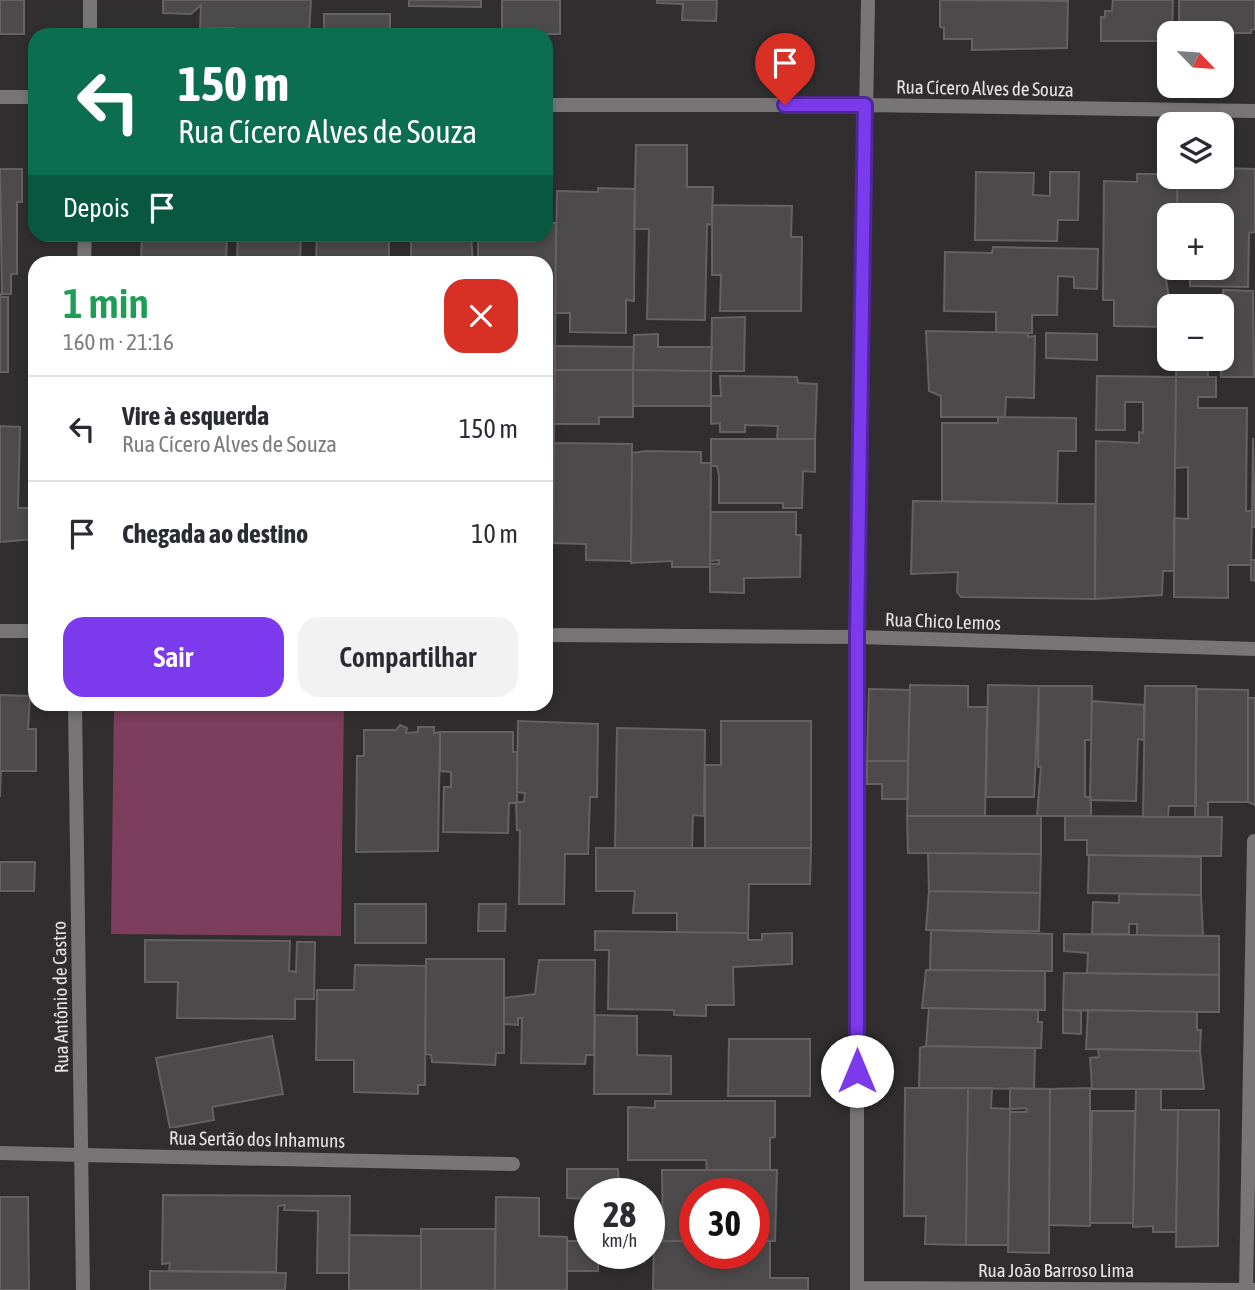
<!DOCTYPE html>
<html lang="pt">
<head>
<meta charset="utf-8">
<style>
	:root { --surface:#fff; --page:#f2f2f3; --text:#2b2b33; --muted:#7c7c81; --line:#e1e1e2; --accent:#7c3aed }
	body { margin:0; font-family:"Asap Condensed",sans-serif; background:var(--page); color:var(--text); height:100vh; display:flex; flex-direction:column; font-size:26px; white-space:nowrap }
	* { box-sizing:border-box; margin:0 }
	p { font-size:23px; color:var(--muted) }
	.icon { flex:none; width:38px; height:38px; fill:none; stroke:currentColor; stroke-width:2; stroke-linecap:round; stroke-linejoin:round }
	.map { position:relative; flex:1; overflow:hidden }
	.details { position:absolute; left:28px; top:256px; width:525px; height:455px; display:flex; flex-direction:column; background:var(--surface); border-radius:21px; box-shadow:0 4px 10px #0003 }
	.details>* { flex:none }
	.hud { position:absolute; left:28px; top:28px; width:525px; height:214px; border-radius:21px; box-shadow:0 4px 10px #0003; background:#0b6e4f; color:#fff; overflow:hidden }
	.needle { width:46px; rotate:115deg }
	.controls { position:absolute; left:1157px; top:21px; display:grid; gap:14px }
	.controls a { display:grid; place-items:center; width:77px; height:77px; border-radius:14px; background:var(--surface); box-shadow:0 4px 10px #0003; font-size:35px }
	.speed { position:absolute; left:574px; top:1178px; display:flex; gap:14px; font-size:35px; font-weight:700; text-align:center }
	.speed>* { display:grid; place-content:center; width:91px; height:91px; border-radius:50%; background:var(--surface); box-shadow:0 4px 10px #0003; line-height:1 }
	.speed small { font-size:18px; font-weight:400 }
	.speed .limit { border:10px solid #d22; background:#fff; color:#111 }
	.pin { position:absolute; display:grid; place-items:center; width:60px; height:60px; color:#fff; margin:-72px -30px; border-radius:50% 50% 50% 0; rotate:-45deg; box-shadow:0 0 7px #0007 }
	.pin .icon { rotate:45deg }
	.me { position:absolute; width:77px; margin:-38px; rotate:0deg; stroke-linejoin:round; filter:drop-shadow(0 0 5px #0008) }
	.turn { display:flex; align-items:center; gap:24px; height:147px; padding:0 35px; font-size:32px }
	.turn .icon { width:91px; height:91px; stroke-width:2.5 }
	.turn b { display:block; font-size:49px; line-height:60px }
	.then { display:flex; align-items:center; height:66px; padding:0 35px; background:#0003; gap:14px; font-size:26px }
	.round { display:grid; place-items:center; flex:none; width:74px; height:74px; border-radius:21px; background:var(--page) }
	.head { display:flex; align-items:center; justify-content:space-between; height:119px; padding:0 35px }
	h1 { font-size:42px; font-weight:600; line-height:52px; color:#1e9e55 }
	.button { display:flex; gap:14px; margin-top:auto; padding:14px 35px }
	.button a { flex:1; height:80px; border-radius:21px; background:var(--accent); color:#fff; font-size:28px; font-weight:600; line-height:80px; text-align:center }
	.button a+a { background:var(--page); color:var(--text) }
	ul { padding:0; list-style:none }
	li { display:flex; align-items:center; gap:21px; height:105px; padding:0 35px; border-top:2px solid var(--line) }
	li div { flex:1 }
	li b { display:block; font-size:26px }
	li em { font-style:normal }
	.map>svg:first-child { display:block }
</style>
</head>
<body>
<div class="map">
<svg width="1255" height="1290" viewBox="0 0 1255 1290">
	<rect width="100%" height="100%" fill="#312e30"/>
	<path fill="#7d3d5c" d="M114 704H344L341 936 111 934Z"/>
	<path fill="#4d4a4b" stroke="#656163" stroke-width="2" d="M0 0H24V34H0Z
		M163 0H311L309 35H254L255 32H233V28L200 29 201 5 191 14 163 13Z
		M409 0H481V7L409 6Z
		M502 0H560V34H502Z
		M657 0H717L716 21 682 20 683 4 657 3Z
		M940 0 1068 1 1067 48 972 50V39H944V28L940 27Z
		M1113 0H1173L1172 33H1169V41H1101V17H1105V11H1112Z
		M1179 0H1255V29L1251 30V33H1218V27H1179Z
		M324 14H390V35H324Z
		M636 145H687V187H713L712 225 707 224 705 320 647 319 649 229H634Z
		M546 168H549L548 223H556L555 370H546V262H478V234H546Z
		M1222 168 1255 169V232L1249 233 1248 287 1190 286V268H1222V215H1177L1178 177H1222Z
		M0 169H22V202H17V274H11V294H2Z
		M976 172 1034 173 1033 195 1050 196V172H1079L1078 220H1058L1057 241 975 240Z
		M1137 174H1169L1171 179H1177V215H1169L1170 273H1165L1169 298H1177V306H1169V327L1114 326V300H1103L1104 181 1137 182Z
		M598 188 635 189 634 301 626 300V333L570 332V313H555L557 191 598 192Z
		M712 205 792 206 791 237H802L801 311H720L721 275H712Z
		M142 234H227L226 262H141Z
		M238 234H301L300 262H245V259H237Z
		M317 234H389V262H333V260L316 259Z
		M411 234H478L471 236 473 262H411Z
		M993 247 1098 249 1097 289 1074 288V277L1058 276 1057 315H1032V333L996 332V312L944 311 945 252 992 253Z
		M1223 290 1253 291 1254 377H1221Z
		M0 294 2 297H8V372H0Z
		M745 317 744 371H711L712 318Z
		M926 331 1028 333V337L1035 336 1034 398 1006 397 1005 417H941V396L929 391Z
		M1046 333 1097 334V360L1046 358Z
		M658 334V347H712L711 371 633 370 634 335Z
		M554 346 634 347 633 370H555Z
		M1176 359H1208V377H1176Z
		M546 370H555L553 496H546Z
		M555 370H633V417H599V424H554Z
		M633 370 711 371V406H633Z
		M720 376 797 377 798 383 817 384 815 439H777L778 426 745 425V432H720V423L711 424V396H721Z
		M1097 376 1176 377 1174 571H1163L1162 595 1095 599 1096 441 1139 443V432L1143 433V402H1125V430H1096Z
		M1176 377H1216V397H1198V408H1247L1246 511H1252L1251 565H1228V598L1174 597V518L1188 519V467L1175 468Z
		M998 417 1076 418V451H1058L1057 503 942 501V423H998Z
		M0 426 20 427 18 508H34V539L0 542Z
		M1253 438 1255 527H1252V511Z
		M711 439H815V472L803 471 802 508H783V503H719V476L717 466H711Z
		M554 443 632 444 631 561 586 560V544L553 543Z
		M647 451 701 452V463H711L710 567H672V561L631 563 632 453Z
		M913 501 1095 504V599L961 597 957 592 958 572 911 574Z
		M711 512H796V535H801L800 577 744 578V593L710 592V564H719V560L710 561Z
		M1251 560H1255V581L1251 580Z
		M910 685 968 686V707H987L985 816H907Z
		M988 685 1039 686 1034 797H986Z
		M1039 686H1092L1091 740H1085V797H1091V816H1037L1041 767H1038Z
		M1145 686H1196V806H1169L1168 817H1143Z
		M869 689 910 690 908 761H867Z
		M1197 689 1248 690V802H1208V817H1195Z
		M0 695 30 696 28 729H36V771H1L0 797Z
		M1248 698H1255V805L1248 802Z
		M1092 701 1144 705V740L1138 739 1136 801 1090 800Z
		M518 721 598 724 597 797H590L588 854H565L564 904H519L520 830H517L516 802H524L525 793 517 792Z
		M721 721H811V848H705V765H721Z
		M400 725 407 728 406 733 418 732V727H434V733L440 732 438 851 356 852 357 756H364V730H396Z
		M617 728 705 730 704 816 693 815 692 848H615Z
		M440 732H513V752H517V803H509L508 833 443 832 444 787H451V772L440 771Z
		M867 761H908V799H882V784H867Z
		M907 816H1041V854L908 853Z
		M1065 816 1222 817 1221 856 1087 855V840H1065Z
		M596 848H811L810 884H749L748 933 677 932V913H633L635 891H596Z
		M928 853 1041 854 1040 893 929 891Z
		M1089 855 1201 857V895L1088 893Z
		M0 862H35L34 891H0Z
		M929 891 1040 893 1039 931 926 930Z
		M1119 894 1201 895 1203 936 1137 935V924H1129V934H1092L1093 902 1119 903Z
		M355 904H426V943H355Z
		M479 904H506L505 931H478Z
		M931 930 1052 934V971L930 970Z
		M595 931 748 933V940H762V934L792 933V964L733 967 734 1005H706V1016L674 1015V1010L608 1009 609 950H595Z
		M1064 934 1219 936V975L1087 973 1088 953 1064 951Z
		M145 940 290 941 289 971 296 972 297 942H315L314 999H295V1019L177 1018 178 982H145Z
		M426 959H504V1053H496L495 1065 432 1062 431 1055 425 1054Z
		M539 960H595L594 1055H586L585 1064 521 1063 522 1018H518V1025L504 1024V998L535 994Z
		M355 965 426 966 425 1085H418V1094L354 1092V1060H316L317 990H354Z
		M926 970 1045 971V1010L922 1008Z
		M1064 973 1219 975V1012L1063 1010Z
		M929 1008 1038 1010V1022H1042L1041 1048 926 1046Z
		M1063 1010 1081 1011V1034L1063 1033Z
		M1088 1010 1197 1012V1030H1201L1200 1051 1086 1049Z
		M595 1015 637 1016V1055L671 1056V1094H594Z
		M272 1036 283 1094 212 1107 214 1120 170 1128 156 1058Z
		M729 1039H810V1096H728Z
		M926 1046 1035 1048 1034 1089 919 1088 920 1048Z
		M1098 1049 1200 1051 1204 1089H1092L1090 1058 1099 1057Z
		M905 1088H968L966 1245 925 1244 926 1216H904Z
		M968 1088H992L991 1108 1010 1109 1008 1245H966Z
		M1010 1088 1050 1089 1049 1253 1008 1252 1010 1112H1027L1026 1108 1010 1109Z
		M1090 1088V1226L1049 1225 1050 1089Z
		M1136 1089H1161V1110H1178L1176 1232H1153V1226L1133 1227Z
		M655 1101H775V1137L770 1138V1170H707L706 1160H628V1107L655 1108Z
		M1178 1110H1219L1218 1246 1176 1247Z
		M1092 1111H1135L1133 1223H1090Z
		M567 1169H618L619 1185 595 1186V1194H590V1199L567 1198Z
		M662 1170H777L775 1241H754V1194H695V1241H663Z
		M163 1195 350 1196 349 1273H317L318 1211 284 1210 285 1205 278 1206 276 1272 169 1271 170 1263 162 1264Z
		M0 1197H28L29 1290H0Z
		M496 1197 539 1198V1236L567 1237V1290H495Z
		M421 1229H495V1290H421Z
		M349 1235 421 1236V1290H349Z
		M567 1241H590V1253L609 1255 598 1256V1271H567Z
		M654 1241H695V1253H754V1241H770V1278H808V1290H653Z
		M614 1253H644V1262H614Z
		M150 1271 286 1273 285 1290H150Z"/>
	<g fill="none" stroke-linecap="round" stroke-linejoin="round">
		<path stroke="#777576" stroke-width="14" d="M82 1155 513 1164"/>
		<path stroke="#777576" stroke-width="14" d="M90 35V0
			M0 97H35
			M546 105H865L1255 111
			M84 262 85 234
			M75 704 83 1290
			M0 1153 82 1155
			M857 1288 1254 1290
			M857 1290V637L868 0
			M1246 1290 1254 841"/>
		<path stroke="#777576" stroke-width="14" d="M0 631H35
			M546 635 857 637 1255 649"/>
	</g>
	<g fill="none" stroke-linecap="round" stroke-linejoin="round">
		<defs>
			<path id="route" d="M785 105H865L857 637V1071"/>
		</defs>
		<use href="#route" stroke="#51269a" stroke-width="18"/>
		<use href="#route" stroke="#7c3aed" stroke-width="12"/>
	</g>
	<g text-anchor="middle" stroke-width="6" stroke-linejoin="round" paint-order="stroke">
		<g font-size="19" fill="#e5e3e4" stroke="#312e30">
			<text transform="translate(985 88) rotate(1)" y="7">Rua Cícero Alves de Souza</text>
			<text transform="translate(943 621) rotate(2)" y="7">Rua Chico Lemos</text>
			<text transform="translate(60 997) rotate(-91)" y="7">Rua Antônio de Castro</text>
			<text transform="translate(257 1139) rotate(1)" y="7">Rua Sertão dos Inhamuns</text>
			<text x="1056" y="1277">Rua João Barroso Lima</text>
		</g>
	</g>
</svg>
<div class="controls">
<a><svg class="needle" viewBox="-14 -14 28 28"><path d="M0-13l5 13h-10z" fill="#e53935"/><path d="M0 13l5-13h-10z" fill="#7c7c81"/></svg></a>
<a><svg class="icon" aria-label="layers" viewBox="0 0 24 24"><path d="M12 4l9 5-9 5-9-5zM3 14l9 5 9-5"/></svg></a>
<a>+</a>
<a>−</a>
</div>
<div class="speed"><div>28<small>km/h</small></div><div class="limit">30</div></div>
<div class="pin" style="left:785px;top:105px;background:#d93025"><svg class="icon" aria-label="arrive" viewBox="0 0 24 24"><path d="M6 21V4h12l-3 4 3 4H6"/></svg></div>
<svg class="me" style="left:857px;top:1071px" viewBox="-20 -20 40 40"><circle r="19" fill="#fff"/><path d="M0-13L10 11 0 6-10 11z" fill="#7c3aed"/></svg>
<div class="hud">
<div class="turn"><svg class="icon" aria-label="left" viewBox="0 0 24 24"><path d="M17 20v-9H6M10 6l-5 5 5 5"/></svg><div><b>150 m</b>Rua Cícero Alves de Souza</div></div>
<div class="then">Depois<svg class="icon" aria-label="arrive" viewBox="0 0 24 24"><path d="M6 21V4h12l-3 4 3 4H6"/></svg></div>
</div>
<section class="details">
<div class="head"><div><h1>1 min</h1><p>160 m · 21:16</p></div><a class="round" style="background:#d93025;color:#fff"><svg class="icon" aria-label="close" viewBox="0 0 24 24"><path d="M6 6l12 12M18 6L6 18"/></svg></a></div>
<ul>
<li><svg class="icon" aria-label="left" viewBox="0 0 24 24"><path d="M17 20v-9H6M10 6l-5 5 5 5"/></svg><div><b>Vire à esquerda</b><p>Rua Cícero Alves de Souza</p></div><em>150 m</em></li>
<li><svg class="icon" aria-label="arrive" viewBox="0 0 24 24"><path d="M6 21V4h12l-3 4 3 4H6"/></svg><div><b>Chegada ao destino</b></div><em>10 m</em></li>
</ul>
<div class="button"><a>Sair</a><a>Compartilhar</a></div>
</section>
</div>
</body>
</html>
